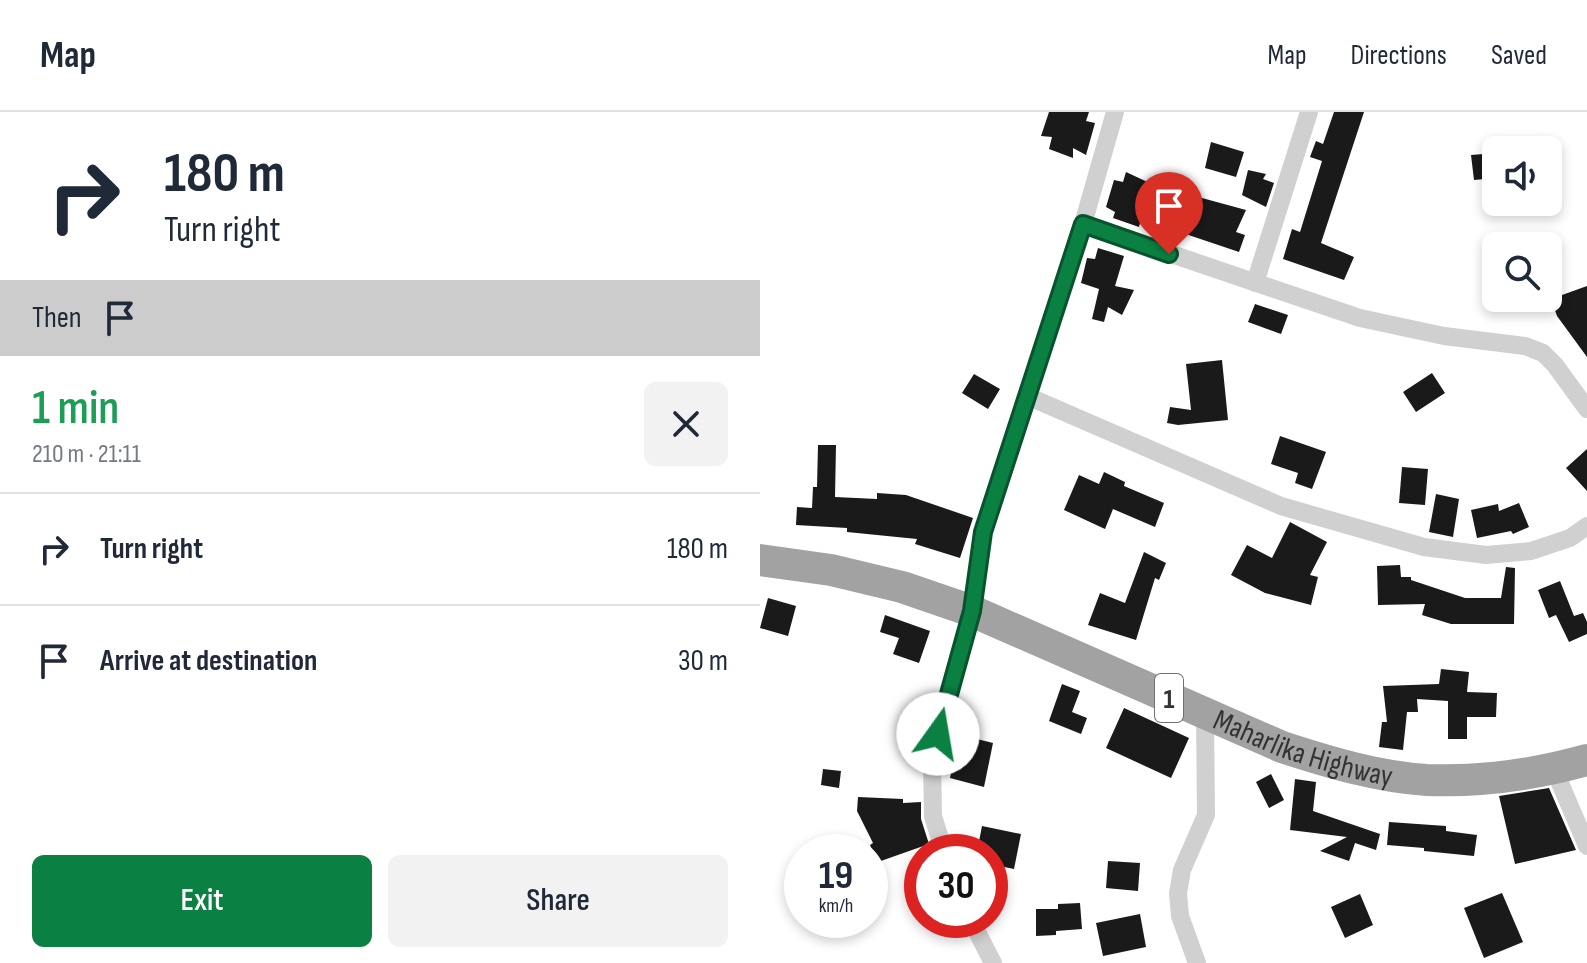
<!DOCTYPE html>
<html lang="en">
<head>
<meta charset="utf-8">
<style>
	:root { --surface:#fff; --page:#f2f2f3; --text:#1f2937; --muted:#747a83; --line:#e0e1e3; --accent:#0b8043 }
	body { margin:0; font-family:"Sofia Sans Condensed",sans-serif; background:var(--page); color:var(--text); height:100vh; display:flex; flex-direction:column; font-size:30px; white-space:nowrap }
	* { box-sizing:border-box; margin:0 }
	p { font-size:26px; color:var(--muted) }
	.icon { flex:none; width:44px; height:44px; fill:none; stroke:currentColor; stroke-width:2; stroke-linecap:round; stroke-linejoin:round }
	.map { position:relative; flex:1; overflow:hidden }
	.sheet { display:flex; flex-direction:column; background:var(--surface); width:760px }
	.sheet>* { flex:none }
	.top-card { background:#fff; color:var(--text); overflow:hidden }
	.buttons { position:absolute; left:722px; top:24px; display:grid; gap:16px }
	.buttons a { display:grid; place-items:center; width:80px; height:80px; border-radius:12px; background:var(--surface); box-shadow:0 4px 12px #0003; font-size:40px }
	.speed { position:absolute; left:24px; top:722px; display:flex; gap:16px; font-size:40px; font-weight:700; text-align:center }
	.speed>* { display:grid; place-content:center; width:104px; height:104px; border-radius:50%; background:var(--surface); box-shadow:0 4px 12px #0003; line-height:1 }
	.speed small { font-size:20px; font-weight:400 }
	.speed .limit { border:12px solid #d22; background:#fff; color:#111 }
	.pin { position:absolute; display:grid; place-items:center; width:68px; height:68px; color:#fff; margin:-82px -34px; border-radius:50% 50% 50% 0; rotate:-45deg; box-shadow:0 0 8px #0007 }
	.pin .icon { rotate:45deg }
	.me { position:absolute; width:88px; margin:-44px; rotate:13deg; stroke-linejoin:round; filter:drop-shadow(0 0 6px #0008) }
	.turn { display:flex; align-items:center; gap:28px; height:168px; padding:0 32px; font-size:36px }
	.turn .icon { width:104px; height:104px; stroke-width:2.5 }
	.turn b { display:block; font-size:56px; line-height:68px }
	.then { display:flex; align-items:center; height:76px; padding:0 32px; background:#0003; gap:16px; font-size:30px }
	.round { display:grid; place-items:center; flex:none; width:84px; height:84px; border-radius:12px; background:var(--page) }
	.overview { display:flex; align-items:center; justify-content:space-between; height:136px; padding:0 32px }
	h1 { font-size:48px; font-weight:600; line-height:60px; color:#1e9e55 }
	.primary-button { display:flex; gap:16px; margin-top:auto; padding:16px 32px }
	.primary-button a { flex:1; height:92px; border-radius:12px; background:var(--accent); color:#fff; font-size:32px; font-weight:600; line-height:92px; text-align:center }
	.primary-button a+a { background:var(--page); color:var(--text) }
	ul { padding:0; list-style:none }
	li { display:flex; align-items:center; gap:24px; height:112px; padding:0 32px; border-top:2px solid var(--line) }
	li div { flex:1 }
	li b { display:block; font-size:30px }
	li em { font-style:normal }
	header { display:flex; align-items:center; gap:48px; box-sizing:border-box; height:112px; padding:0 40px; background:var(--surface); border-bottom:2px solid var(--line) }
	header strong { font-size:38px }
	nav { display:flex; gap:44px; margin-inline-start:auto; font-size:28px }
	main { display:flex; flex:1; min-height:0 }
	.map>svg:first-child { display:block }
</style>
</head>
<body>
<header>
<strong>Map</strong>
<nav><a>Map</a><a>Directions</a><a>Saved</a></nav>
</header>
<main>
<section class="sheet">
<div class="top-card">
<div class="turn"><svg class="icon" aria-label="right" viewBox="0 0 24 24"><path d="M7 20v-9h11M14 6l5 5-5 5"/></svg><div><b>180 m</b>Turn right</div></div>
<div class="then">Then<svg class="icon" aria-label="arrive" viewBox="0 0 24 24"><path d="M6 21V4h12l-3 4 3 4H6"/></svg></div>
</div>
<div class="overview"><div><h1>1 min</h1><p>210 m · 21:11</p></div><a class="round"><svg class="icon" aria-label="close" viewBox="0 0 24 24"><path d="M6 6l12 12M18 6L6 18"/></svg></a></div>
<ul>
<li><svg class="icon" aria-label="right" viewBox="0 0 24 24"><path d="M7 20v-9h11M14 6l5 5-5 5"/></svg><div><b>Turn right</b></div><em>180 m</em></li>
<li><svg class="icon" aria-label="arrive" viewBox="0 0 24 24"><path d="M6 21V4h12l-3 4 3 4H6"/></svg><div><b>Arrive at destination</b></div><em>30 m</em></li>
</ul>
<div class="primary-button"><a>Exit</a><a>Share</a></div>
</section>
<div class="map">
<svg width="827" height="851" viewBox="0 0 827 851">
	<rect width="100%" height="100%" fill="#fff"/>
	<path fill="#1a1a1a" d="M289 0H329L326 9 335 11 326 43 313 36V46L289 37 292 25 281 24Z
		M574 0H604L561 131 594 145 584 168 523 147 532 117 540 120 562 49 550 45 556 29 563 32Z
		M451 30 484 40 476 65 445 56Z
		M736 41V66L714 68 711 43Z
		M488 58 506 62 503 67 514 71 506 95 482 83Z
		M366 60 396 74 389 91 424 106 431 83 486 98 476 120 485 123 479 140 381 107 379 115 353 106 355 100 346 95 354 68 363 70Z
		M338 136 364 144 355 174 374 178 362 203 348 195 344 210 332 207 339 177 321 171 327 146 335 147Z
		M827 174V245L797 204 791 187Z
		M495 192 528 203 521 222 488 210Z
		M462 248 468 308 418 313 407 311 410 295 431 298 426 252Z
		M672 261 685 281 656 300 643 280Z
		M214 262 240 277 228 297 202 281Z
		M520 324 566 340 552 377 535 371 538 361 511 352Z
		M58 333H76L75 385 117 387V381L146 383 213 406 200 446 155 432 157 427 87 420V416L36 413 37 395 52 396 53 375H57Z
		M827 337V379L806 356Z
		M642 355 668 357 665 393 639 391Z
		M344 360 365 370 364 374 404 391 395 415 353 397 345 417 304 398 319 363 339 372Z
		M676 382 699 387 693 425 669 420Z
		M759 391 769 415 753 422 751 419 717 426 711 398 738 392 739 399Z
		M530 410 567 430 550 463 558 465 551 493 505 481 471 463 487 433 512 446Z
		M384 440 406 451 399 468 395 466 376 528 328 513 340 481 365 491Z
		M640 453 641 465H651V468L705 486H741L746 455 755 456 754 512H691L662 503 665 492 618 493 617 454Z
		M800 469 814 504 823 501 827 510V522L809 530 796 503 789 506 778 478Z
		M8 486 36 494 28 524 0 516Z
		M125 503 170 519 159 551 133 542 139 526 120 520Z
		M681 557 709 560 707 580 737 581 736 605H707V627H688V589L657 587 658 600H647L643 638 619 635 622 610H627L623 574 679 572Z
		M302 572 320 579 312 600 327 606 321 622 289 609Z
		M364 596 429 626 411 666 346 636Z
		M217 627 233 631 224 675 190 666 196 638 213 642Z
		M63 657 81 659 79 676 61 673Z
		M511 662 524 688 509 696 496 670Z
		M535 667 556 670 553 699 620 722 616 738 595 731 589 749 560 739 587 725 530 718Z
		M789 676 816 738 755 752 739 684Z
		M98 685 143 687V691L161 690V707L169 732 118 750 110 733 113 731 97 699Z
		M629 710 686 714V719L717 723 714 744 664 739V736L627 733Z
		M222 714 261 722 254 757 230 752V740H217Z
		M348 749 380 751 378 779 346 776Z
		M742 781 763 830 724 846 704 796Z
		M600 782 613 813 585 826 571 795Z
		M320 791 322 817 296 819V823L276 824V797H298V792Z
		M380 802 386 835 343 844 336 811Z"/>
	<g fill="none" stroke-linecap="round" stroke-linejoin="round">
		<path stroke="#d0d0d0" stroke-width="18" d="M323 112 600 206 684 224 765 234 783 241 795 253 827 297
			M495 171 549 0
			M267 284 521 394 664 435 726 443 771 439 810 426 827 414
			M794 657 827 734
			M184 740 173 704 172 650 184 595 212 499 223 420 323 112 355 0
			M211 808 233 851
			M437 851 420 804 418 781 422 758 446 703 445 599"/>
		<path stroke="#a2a2a2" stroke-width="32" id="s1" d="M0 448 71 458 142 475 212 499 522 635C568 650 618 665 667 668 720 670 777 662 827 648"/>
	</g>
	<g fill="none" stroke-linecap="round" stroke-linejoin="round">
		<defs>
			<path id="route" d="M178 622 212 499 223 420 323 112 409 142"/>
		</defs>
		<use href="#route" stroke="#07532c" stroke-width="20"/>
		<use href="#route" stroke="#0b8043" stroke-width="14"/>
	</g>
	<g text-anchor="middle" stroke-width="8" stroke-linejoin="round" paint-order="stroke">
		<rect fill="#fff" stroke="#707070" stroke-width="2" x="395" y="562" width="28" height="48" rx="6"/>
		<g font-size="28" font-weight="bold" fill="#333">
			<text x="409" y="596">1</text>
		</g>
		<g font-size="30" fill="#333" stroke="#fff">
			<text dy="10" stroke="none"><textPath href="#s1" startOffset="578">Maharlika Highway</textPath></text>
		</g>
	</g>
</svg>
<div class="buttons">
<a><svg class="icon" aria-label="sound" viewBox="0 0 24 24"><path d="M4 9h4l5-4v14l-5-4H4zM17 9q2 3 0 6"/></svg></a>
<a><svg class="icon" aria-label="search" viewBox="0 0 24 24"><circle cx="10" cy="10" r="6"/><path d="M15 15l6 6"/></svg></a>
</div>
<div class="speed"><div>19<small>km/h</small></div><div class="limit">30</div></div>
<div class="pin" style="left:409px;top:142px;background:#d93025"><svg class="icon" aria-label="arrive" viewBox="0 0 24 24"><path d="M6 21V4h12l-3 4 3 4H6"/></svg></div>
<svg class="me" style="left:178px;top:622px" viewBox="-20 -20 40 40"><circle r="19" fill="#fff"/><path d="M0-13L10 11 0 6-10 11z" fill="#0b8043"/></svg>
</div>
</main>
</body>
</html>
